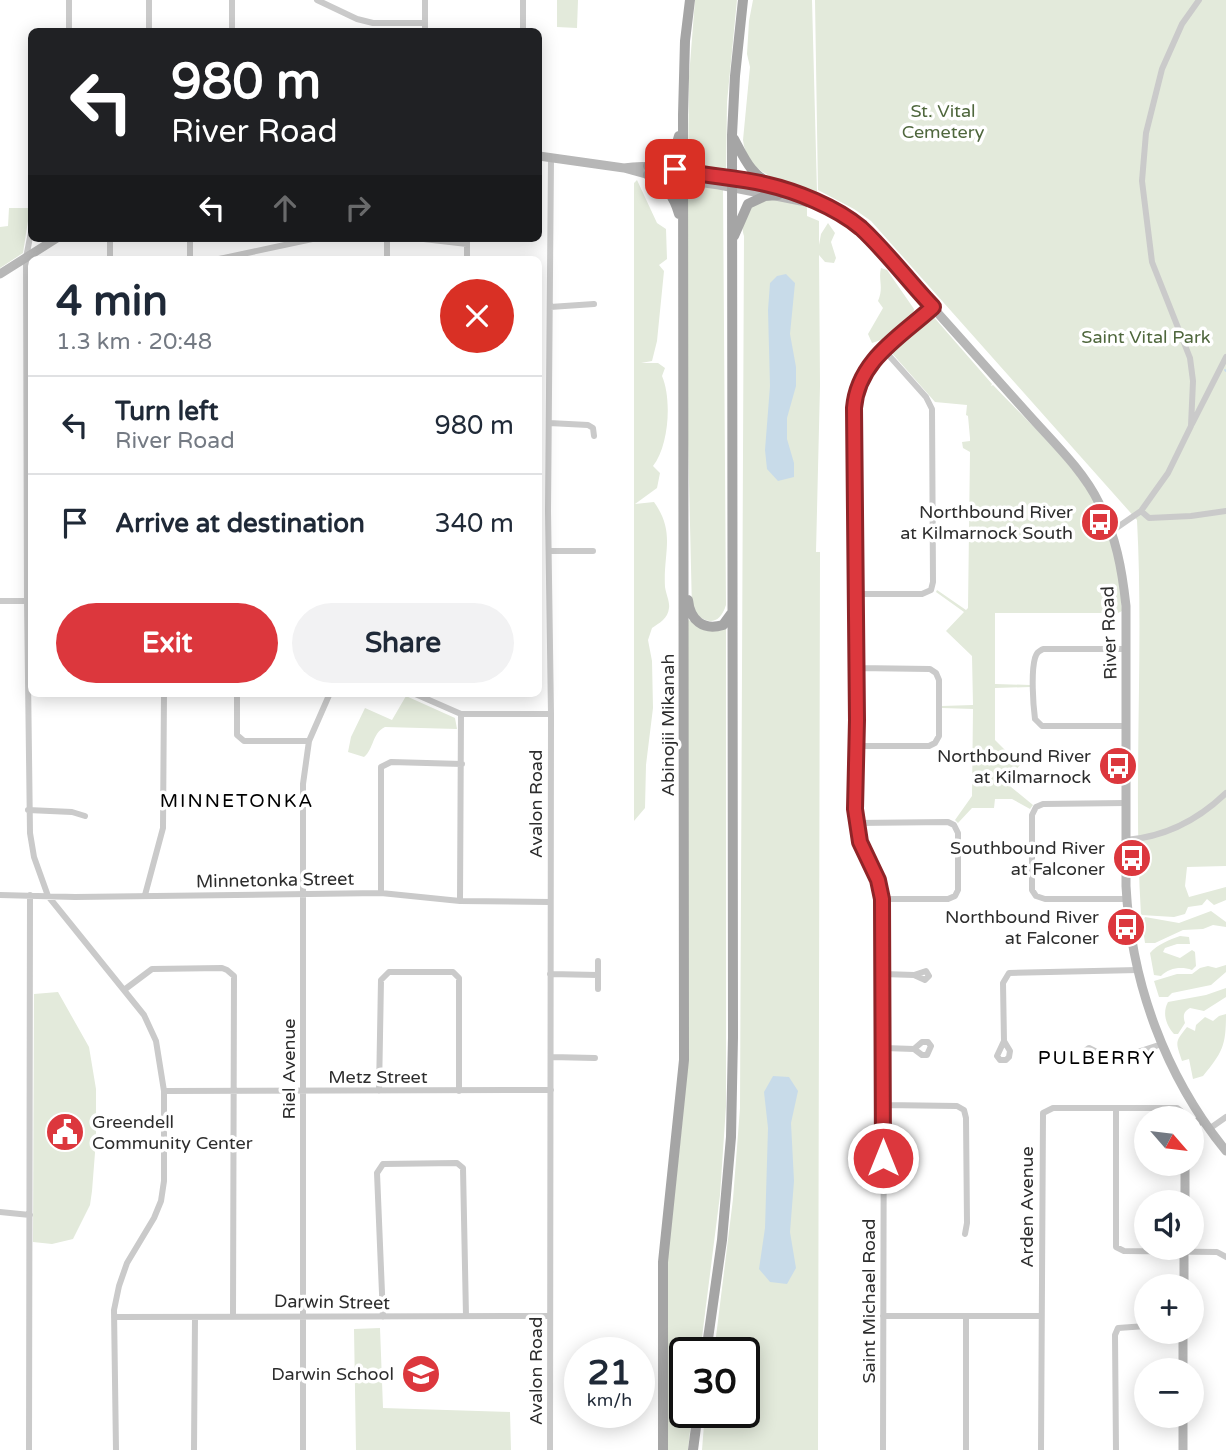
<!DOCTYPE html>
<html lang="en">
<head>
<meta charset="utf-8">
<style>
	:root { --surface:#fff; --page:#f2f2f3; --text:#1f2937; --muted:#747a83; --line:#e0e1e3; --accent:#dc373d }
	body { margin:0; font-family:"Varela Round",sans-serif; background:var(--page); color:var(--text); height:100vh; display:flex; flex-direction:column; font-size:26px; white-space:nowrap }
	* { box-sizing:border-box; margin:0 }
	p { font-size:23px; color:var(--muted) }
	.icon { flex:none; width:38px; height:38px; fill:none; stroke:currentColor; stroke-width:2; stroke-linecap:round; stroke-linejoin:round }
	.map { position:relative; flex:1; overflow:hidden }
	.panel { position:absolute; left:28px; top:256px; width:514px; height:441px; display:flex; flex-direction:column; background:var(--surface); border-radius:10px; box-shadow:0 4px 18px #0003 }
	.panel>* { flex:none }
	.guide { position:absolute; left:28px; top:28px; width:514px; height:214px; border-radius:10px; box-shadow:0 4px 18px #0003; background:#202124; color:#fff; overflow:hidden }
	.needle { width:46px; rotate:118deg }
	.buttons { position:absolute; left:1134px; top:1106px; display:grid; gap:14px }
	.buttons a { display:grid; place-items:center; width:70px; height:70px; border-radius:50%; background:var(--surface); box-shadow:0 4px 18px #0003; font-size:35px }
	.speed { position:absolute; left:564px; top:1337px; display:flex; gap:14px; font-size:35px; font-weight:700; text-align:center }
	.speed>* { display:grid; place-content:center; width:91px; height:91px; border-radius:50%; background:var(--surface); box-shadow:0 4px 18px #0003; line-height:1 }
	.speed small { font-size:18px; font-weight:400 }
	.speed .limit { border:4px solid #111; border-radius:10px; background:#fff; color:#111 }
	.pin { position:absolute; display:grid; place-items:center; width:60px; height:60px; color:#fff; margin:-30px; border-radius:14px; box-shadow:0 4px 10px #0006 }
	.me { position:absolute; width:77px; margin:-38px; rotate:0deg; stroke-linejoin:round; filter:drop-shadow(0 0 5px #0008) }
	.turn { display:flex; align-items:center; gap:24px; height:147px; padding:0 28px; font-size:32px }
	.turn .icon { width:91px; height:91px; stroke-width:2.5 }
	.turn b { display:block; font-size:49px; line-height:60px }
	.lanes { display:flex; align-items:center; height:66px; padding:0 28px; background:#0003; justify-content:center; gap:35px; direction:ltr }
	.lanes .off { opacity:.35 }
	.round { display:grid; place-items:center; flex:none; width:74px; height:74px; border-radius:37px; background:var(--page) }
	.headline { display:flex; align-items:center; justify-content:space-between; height:119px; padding:0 28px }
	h1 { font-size:42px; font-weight:800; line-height:52px }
	.cta { display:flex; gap:14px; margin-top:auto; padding:14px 28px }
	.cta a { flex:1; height:80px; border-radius:42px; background:var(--accent); color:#fff; font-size:28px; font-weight:800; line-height:80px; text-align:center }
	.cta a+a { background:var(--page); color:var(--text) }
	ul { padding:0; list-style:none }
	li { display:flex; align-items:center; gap:21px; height:98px; padding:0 28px; border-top:2px solid var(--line) }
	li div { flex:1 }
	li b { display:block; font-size:26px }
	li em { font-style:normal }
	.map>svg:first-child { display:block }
</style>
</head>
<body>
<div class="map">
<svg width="1226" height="1450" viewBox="0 0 1226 1450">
	<rect width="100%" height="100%" fill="#fff"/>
	<path fill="#e3eadb" d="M557 0H578L577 28 557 27Z
		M695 0H737L727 102 726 174 688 169 689 77Z
		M753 0H812L817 192C787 183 747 177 743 140L750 67 747 54 749 21Z
		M815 0H1226V866L1187 867 1185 886 1189 897 1226 887V900L1214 905 1207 899 1202 905 1188 907 1185 914 1174 917 1141 915C1133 784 1144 651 1137 520L871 221 854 209 818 190Z
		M637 180 657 223 666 229 667 259 659 265 664 271 657 341 652 361 641 363H658L665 368 662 376C672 399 669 446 653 466L660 473 657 488 635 504 654 502C676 533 663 552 665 587 666 594 670 602 669 608 668 619 659 623 652 628L648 640 652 661 653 708 646 765 645 808 634 821V183Z
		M686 186 723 189 726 605C719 627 705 624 692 610L686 354Z
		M773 198 807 206V216L819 221V245L821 234 828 223 835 233 831 242 836 258 834 263 825 262 819 255 820 386 816 552H820L818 1450H702L705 1412H744V1353H714L733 1199 740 1108 744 236C740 225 744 210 755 203 759 200 768 200 773 198Z
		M9 208H30L23 253 0 268V227L8 226Z
		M881 268 887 270 914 309 913 315 884 339 872 343 868 334 883 308 878 301C884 287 878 280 881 268Z
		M932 315 992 384 991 386 993 385C1033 428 1085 471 1107 527 1118 554 1120 582 1122 611L1110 617 1104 613H995V684L1030 685V687L995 688V740L1020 765 1005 782 1033 805 1030 809 1012 799H995L994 808H972L958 823 955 820 972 796 973 709 942 708V706L973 705 972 656 946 631 964 612 936 592 937 590 966 610 968 608 970 452 963 448 962 442 970 441V438L968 416 966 415 967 405 935 402 890 351Z
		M686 618C699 627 709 636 726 627V1106L720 1195 700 1353H684V1412H692L688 1450H666L667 1263 682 1124 686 1062Z
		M406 696 455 718 457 729 385 727C372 733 374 749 364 757L348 752 351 737 365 708 392 720Z
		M1211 911 1226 922V927L1213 925 1203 929 1183 930 1155 943H1145L1142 923 1145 917 1179 923Z
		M1180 936 1189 937 1190 944H1177L1165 948 1163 952 1180 958 1192 950 1195 952 1196 966 1192 970C1181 966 1169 968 1161 976L1154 975 1150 953C1158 944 1169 940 1180 936Z
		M1226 965V972L1211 985 1172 993 1168 997H1159L1154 981 1177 974H1192L1200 968 1208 966 1216 968Z
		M1226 988V997L1204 1011 1190 1008C1183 1012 1183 1016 1185 1023L1178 1034H1174C1166 1025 1162 1013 1168 1002L1206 995Z
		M58 992 89 1047 96 1089V1140L92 1191 90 1205 73 1239 52 1244 33 1242 34 994Z
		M1226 1014C1226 1045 1223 1052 1203 1076L1193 1079 1189 1059 1182 1061C1176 1042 1174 1043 1187 1027L1195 1031 1196 1025 1205 1017 1213 1021 1219 1016Z
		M380 1328 383 1408 510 1412 511 1450H356L354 1329Z"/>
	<path fill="#c8dbe9" d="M786 274 795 283 790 334 796 367V386L787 418V439L794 463V477L778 481 767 469 765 450 770 386 768 310 770 283 777 276Z
		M773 1076 789 1077 798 1091 791 1123 794 1181 790 1232 796 1268 787 1284 770 1282 759 1269 765 1228 768 1128 764 1092Z"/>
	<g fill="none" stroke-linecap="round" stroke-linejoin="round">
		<path stroke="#c8dbe9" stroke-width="2" d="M1225 370 1226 371"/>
		<path stroke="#cacaca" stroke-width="6" d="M149 0V32
			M317 0 357 19 373 23H425
			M425 0V32
			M523 0V32
			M69 32V0
			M232 32V0
			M32 227 26 258 27 601 30 833 34 857 48 896 144 1015 156 1041 164 1091V1181L161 1201 154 1218 127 1263 119 1286 114 1310 116 1450
			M110 238V259
			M387 238V259
			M415 238 467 244
			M467 238V259
			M190 259V238
			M219 259 317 238
			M550 307 594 304
			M549 423 588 425 593 428 594 436
			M1192 424 1226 357
			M1141 511 1149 518 1191 516 1226 511
			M1112 531 1141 511 1153 494 1168 473 1191 426 1193 381 1190 358 1152 262 1142 181 1146 133 1162 69 1182 24 1199 0
			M549 551H593
			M856 594H922L931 590 933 582 932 409 926 397 884 350
			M0 601H32
			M857 668 930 669 936 673 939 680V736L935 743 929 746H857
			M237 693V735L244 741H309
			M413 693 461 714H551
			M1126 726H1042L1035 719C1033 704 1031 672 1035 658 1037 652 1038 652 1043 649H1126
			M1126 803 1043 804 1036 807 1032 815V890L1036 896 1045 899H1127
			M28 810 72 812 85 816
			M856 823 948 822 954 825 958 833V890L955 896 948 899H882
			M1126 840C1165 837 1198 820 1226 793
			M381 893V767L391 762 462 764
			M0 895 75 897 381 893 460 901 550 902
			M145 895 163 828 164 693
			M460 901 461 714
			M550 974 598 975
			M883 974 914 975 925 980 929 976 926 971 914 975
			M598 989V961
			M124 990 152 969 222 968 227 970 234 976 233 1316
			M1004 1041 1010 1051 1009 1057 1006 1060H1000L997 1056 1004 1041 1003 983 1009 973 1138 970
			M884 1048 914 1049 922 1055H927L931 1046 928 1042H922L914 1049
			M1101 1054 1094 1059H1088L1085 1056V1051L1089 1048 1101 1054H1131L1162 1044
			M551 1057 595 1058
			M164 1091 551 1090
			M379 1091 381 980 389 972H453L459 978V1091
			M884 1105 957 1106 964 1110 966 1118 967 1223 965 1234
			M1116 1109V1247L1124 1251 1217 1252 1226 1257
			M1209 1129 1226 1117
			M0 1212 30 1215
			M883 1316H1041
			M114 1317 550 1316
			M383 1317 377 1173 383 1164 457 1163 463 1168 466 1316
			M29 1450 30 895
			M194 1450 195 1317
			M303 1450V784L309 741 330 693
			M550 1450 551 714 548 511 551 157
			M883 1450 884 1048 882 904 878 880 858 835 855 809 857 668 854 408C858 360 900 336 933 307
			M966 1450V1316
			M1041 1450 1043 1113 1053 1108H1177L1181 1111 1184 1118
			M1116 1450 1115 1335 1118 1328 1146 1326"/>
		<path stroke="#b7b7b7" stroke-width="9" d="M539 156 624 168 653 176 719 185 811 203
			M624 168C648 164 670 169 693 173 760 185 814 186 868 235 922 295 976 355 1029 415 1053 442 1083 470 1099 503 1116 536 1122 569 1126 606V886C1131 982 1165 1076 1226 1151
			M0 274 57 238
			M1192 1124 1203 1120
			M1185 1202V1164
			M1184 1286V1248
			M1183 1332V1370
			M1183 1416V1450"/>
		<path stroke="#a5a5a5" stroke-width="10" d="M734 139C746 162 751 175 776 187
			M648 166C666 162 675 153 679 136
			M648 175C664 184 674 195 679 214
			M734 236 748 204 765 196 778 195
			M688 600C690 620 703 631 723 625L731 614
			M706 1353 722 1240 731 1137 733 1037 732 135 735 76 743 0
			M663 1450V1262L684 1060 683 115 685 41 690 0
			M693 1450 698 1412"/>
	</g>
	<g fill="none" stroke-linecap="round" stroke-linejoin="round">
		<defs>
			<path id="route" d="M675 169C704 176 735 177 765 184 796 191 836 207 861 228 887 252 909 282 933 307 900 337 858 360 854 408L857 720 855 809 860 842 878 880 882 899 883 1158"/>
		</defs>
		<use href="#route" stroke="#8f2428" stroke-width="18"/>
		<use href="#route" stroke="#dc373d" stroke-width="12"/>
	</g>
	<defs>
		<symbol id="bus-disc" viewBox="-11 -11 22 22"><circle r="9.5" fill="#dc373d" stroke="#fff"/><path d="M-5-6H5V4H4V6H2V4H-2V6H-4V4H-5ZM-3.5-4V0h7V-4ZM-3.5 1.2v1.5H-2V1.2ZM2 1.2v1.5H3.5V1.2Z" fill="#fff"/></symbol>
		<symbol id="civic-disc" viewBox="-11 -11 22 22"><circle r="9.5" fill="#dc373d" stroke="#fff"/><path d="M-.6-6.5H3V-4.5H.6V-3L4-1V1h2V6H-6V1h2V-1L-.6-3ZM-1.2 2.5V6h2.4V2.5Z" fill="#fff"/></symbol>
		<symbol id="school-disc" viewBox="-11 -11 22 22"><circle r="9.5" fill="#dc373d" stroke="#fff"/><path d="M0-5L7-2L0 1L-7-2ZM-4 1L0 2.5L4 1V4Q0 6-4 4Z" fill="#fff"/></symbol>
	</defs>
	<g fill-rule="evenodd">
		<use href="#bus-disc" x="1078" y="500" width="44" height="44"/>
		<use href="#bus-disc" x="1096" y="744" width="44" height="44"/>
		<use href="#bus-disc" x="1110" y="836" width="44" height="44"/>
		<use href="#bus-disc" x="1104" y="905" width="44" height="44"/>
		<use href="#civic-disc" x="43" y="1110" width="44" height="44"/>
		<use href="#school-disc" x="399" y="1352" width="44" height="44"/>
	</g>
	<g text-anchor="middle" stroke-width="7" stroke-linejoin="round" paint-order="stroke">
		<g font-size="18" fill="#4f673d" stroke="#fff">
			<text x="943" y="117">St. Vital<tspan x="943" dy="21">Cemetery</tspan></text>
			<text x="1146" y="343">Saint Vital Park</text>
		</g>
		<g font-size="18" fill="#2d2d2d" stroke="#fff" text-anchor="end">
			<text x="1073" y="518">Northbound River<tspan x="1073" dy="21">at Kilmarnock South</tspan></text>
			<text x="1091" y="762">Northbound River<tspan x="1091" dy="21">at Kilmarnock</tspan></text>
			<text x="1105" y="854">Southbound River<tspan x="1105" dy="21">at Falconer</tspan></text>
			<text x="1099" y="923">Northbound River<tspan x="1099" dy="21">at Falconer</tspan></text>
			<text x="92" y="1128" text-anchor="start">Greendell<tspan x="92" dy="21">Community Center</tspan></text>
			<text x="394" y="1380">Darwin School</text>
		</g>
		<g font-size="18" fill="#2d2d2d" stroke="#fff">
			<text transform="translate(1109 633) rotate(-92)" y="6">River Road</text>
			<text transform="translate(668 725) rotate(-90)" y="6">Abinojii Mikanah</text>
			<text transform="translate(536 804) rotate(-90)" y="6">Avalon Road</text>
			<text transform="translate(275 880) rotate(-1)" y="6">Minnetonka Street</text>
			<text transform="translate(289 1069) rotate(-90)" y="6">Riel Avenue</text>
			<text x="378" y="1083">Metz Street</text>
			<text transform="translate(1027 1207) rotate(-90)" y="6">Arden Avenue</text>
			<text transform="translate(869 1301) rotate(-90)" y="6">Saint Michael Road</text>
			<text transform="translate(332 1302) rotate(1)" y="6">Darwin Street</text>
			<text transform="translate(536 1371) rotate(-90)" y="6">Avalon Road</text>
		</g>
		<g font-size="19" letter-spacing="2" fill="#000" stroke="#fff">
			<text x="237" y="807">MINNETONKA</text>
			<text x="1097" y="1064">PULBERRY</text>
		</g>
	</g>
</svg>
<div class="buttons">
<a><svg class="needle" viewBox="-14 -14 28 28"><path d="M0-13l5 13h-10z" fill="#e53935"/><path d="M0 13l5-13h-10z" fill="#747a83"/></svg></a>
<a><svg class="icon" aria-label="sound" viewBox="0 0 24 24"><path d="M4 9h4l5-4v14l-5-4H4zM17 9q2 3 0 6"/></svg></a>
<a>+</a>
<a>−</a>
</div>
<div class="speed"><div>21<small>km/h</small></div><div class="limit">30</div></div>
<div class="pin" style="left:675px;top:169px;background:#d93025"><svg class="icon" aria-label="arrive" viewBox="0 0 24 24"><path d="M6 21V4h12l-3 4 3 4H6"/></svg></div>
<svg class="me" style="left:883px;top:1158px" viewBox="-20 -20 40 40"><circle r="17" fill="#dc373d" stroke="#fff" stroke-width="3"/><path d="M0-11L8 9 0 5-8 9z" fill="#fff"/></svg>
<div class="guide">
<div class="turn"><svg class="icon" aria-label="left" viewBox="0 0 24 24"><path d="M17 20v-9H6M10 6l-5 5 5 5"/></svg><div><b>980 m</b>River Road</div></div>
<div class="lanes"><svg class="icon" aria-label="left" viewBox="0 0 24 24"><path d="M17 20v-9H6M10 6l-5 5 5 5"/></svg><svg class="icon off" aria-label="ahead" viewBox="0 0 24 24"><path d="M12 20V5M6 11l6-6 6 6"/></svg><svg class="icon off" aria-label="right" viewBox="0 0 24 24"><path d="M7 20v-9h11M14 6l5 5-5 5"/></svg></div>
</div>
<section class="panel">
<div class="headline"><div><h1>4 min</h1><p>1.3 km · 20:48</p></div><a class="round" style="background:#d93025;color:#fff"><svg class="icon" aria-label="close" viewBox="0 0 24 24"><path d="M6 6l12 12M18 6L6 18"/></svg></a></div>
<ul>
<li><svg class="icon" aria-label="left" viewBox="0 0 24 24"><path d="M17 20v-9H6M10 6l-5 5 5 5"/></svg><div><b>Turn left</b><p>River Road</p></div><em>980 m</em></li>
<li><svg class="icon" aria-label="arrive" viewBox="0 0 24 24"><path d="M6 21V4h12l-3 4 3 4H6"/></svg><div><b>Arrive at destination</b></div><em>340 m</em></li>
</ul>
<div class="cta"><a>Exit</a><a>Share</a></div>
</section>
</div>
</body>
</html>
